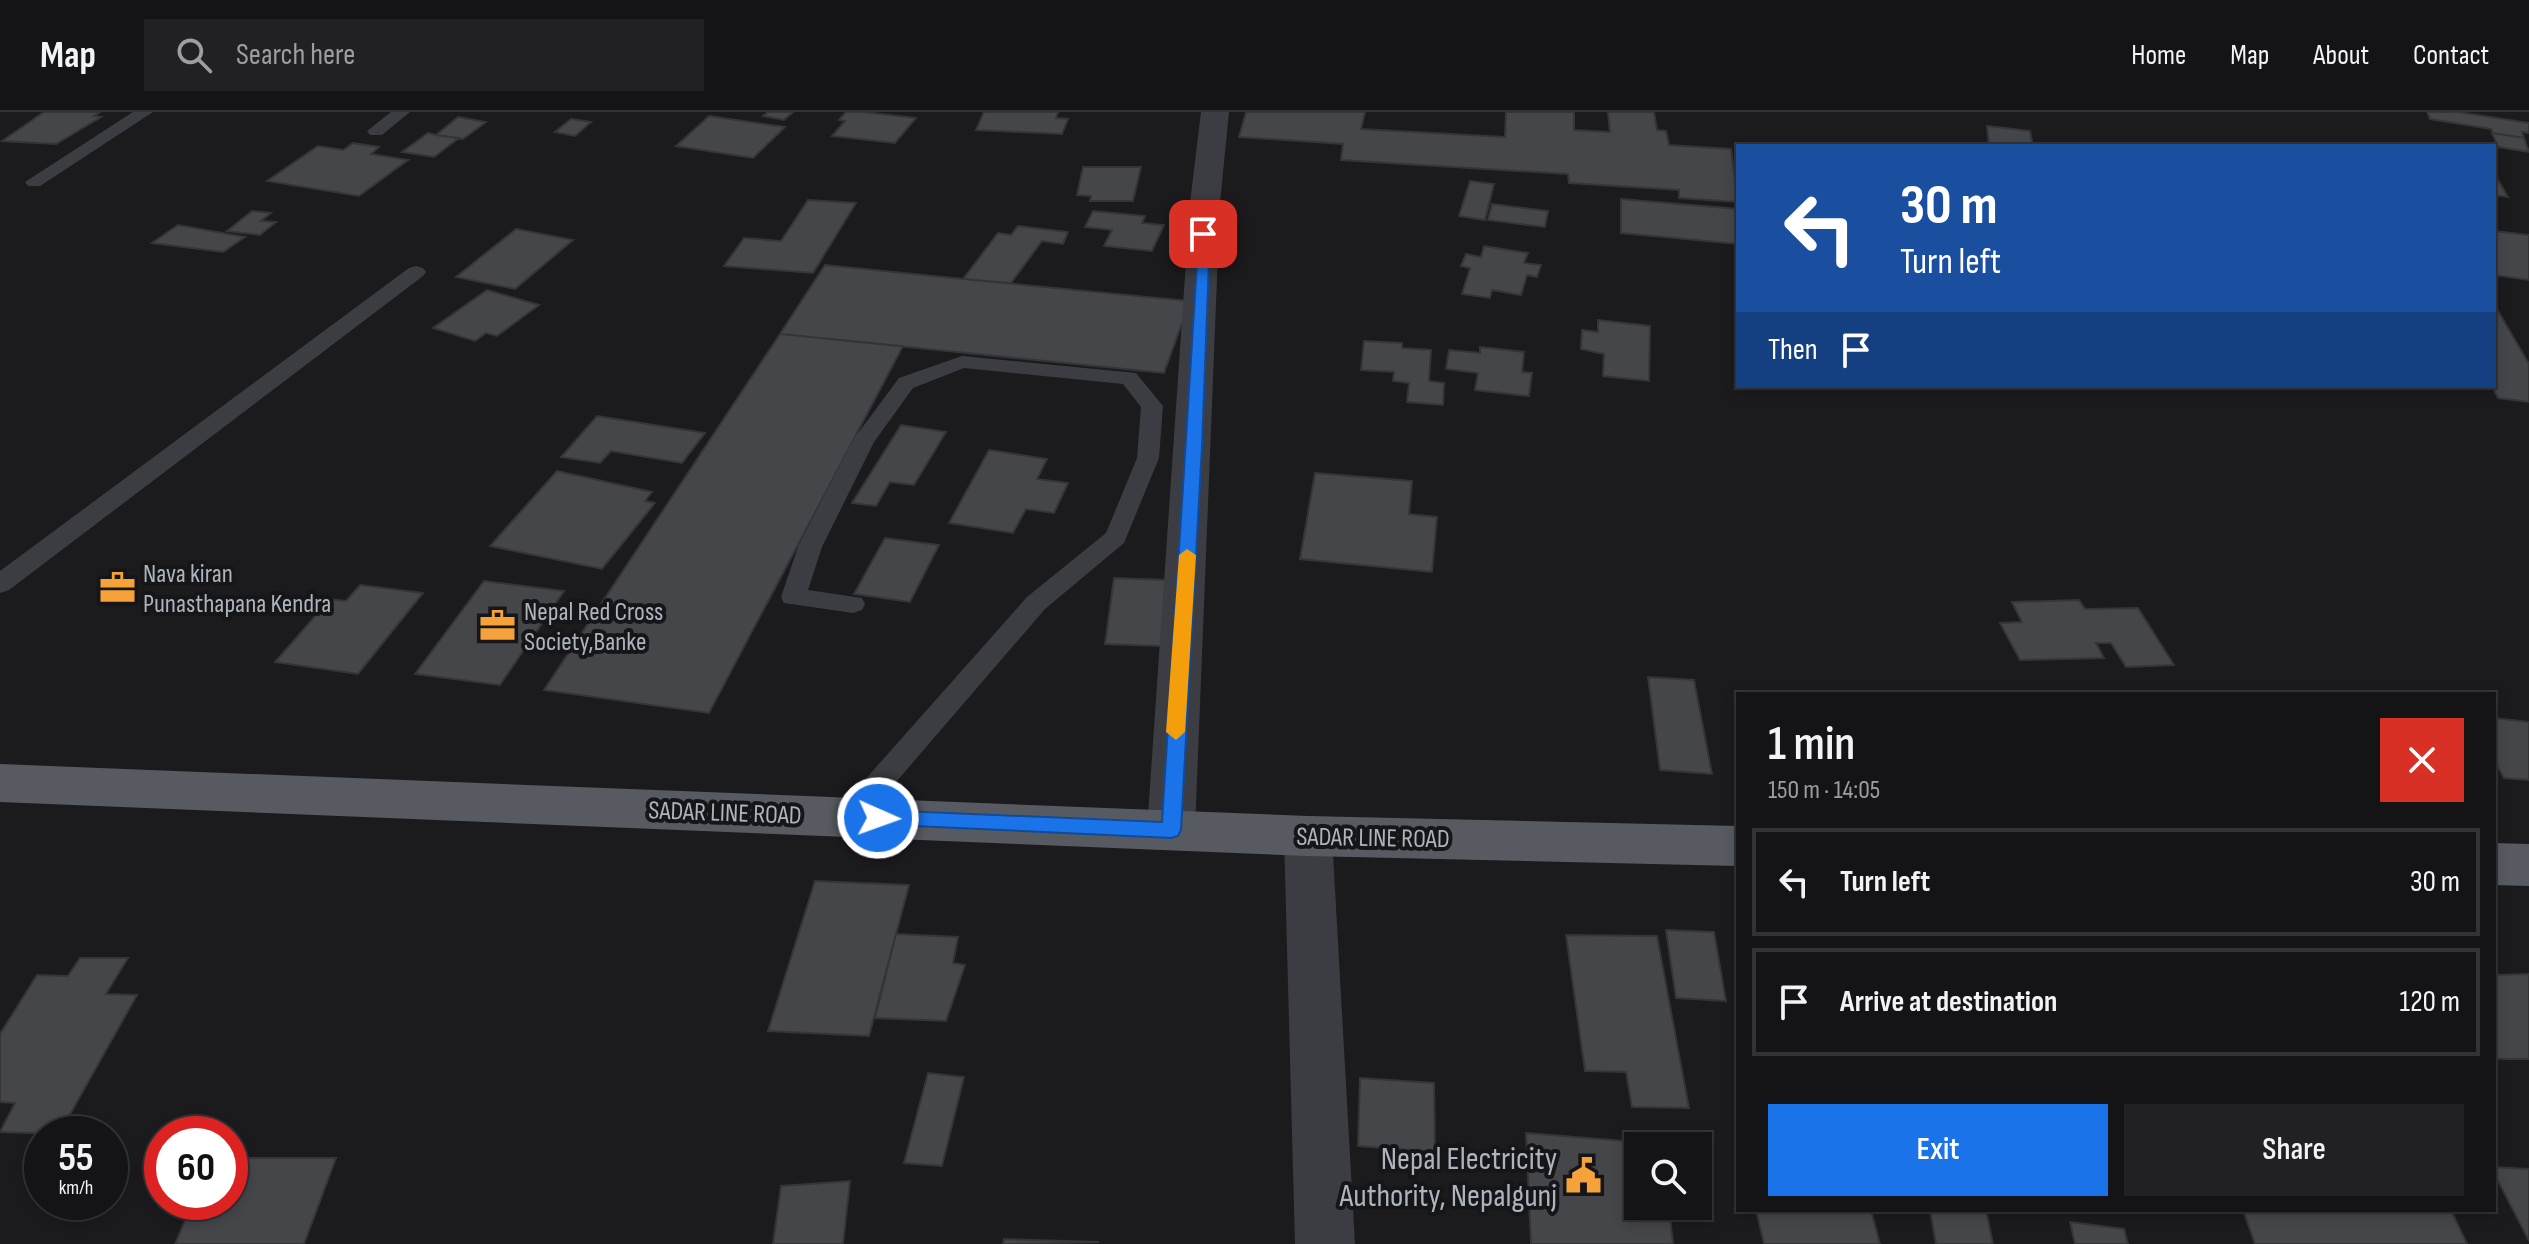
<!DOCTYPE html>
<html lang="en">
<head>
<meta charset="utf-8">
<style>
	:root { --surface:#141416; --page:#212123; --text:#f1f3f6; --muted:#9d9ea1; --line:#333335; --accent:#1a73e8 }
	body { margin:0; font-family:"Sofia Sans Condensed",sans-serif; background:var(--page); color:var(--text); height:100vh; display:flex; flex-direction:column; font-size:30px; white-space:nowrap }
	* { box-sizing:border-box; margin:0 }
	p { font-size:26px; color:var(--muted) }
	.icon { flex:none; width:44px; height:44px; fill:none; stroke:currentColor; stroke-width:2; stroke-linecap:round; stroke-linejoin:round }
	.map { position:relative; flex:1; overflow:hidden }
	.panel { position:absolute; left:1736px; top:580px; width:760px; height:520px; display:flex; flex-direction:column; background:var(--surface); border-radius:0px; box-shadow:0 4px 12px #0003,0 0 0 2px var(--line) }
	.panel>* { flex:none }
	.guide { position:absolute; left:1736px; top:32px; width:760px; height:244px; border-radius:0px; box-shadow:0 4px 12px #0003,0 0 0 2px var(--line); background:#1a4fa0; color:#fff; overflow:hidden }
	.controls { position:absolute; left:1624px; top:1020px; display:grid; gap:16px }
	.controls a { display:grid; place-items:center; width:88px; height:88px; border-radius:0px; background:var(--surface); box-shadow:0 4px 12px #0003,0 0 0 2px var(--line); font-size:40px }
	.speed { position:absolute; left:24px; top:1004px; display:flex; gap:16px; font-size:40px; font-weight:700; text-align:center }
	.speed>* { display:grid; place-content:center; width:104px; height:104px; border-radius:50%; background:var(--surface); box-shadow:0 4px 12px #0003,0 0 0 2px var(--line); line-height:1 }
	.speed small { font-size:20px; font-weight:400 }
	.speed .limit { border:12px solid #d22; background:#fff; color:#111 }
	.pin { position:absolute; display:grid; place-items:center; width:68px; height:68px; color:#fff; margin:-34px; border-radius:16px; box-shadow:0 4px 12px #0006 }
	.me { position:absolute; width:88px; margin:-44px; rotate:92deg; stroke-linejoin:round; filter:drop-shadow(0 0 6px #0008) }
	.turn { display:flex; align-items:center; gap:28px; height:168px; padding:0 32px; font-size:36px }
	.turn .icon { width:104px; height:104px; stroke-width:2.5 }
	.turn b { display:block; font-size:56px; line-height:68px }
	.then { display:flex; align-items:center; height:76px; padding:0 32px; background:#0003; gap:16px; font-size:30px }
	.round { display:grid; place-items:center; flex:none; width:84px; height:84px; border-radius:0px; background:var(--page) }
	.head { display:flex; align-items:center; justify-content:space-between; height:136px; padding:0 32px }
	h1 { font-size:48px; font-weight:600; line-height:60px }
	.primary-button { display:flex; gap:16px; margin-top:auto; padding:16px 32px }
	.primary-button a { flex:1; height:92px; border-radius:0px; background:var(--accent); color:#fff; font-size:32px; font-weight:600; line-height:92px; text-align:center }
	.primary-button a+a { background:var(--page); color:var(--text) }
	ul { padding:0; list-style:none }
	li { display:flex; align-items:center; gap:24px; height:108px; margin:0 16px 12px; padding:0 16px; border:4px solid var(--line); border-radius:0px }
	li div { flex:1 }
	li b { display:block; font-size:30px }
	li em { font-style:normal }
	header { display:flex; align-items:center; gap:48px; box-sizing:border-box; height:112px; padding:0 40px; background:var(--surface); border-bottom:2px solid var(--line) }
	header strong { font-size:38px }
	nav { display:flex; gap:44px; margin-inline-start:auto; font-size:28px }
	.search { width:560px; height:72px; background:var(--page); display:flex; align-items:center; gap:20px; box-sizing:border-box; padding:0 28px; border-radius:0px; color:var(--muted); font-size:30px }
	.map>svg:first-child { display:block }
</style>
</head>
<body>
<header>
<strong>Map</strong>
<div class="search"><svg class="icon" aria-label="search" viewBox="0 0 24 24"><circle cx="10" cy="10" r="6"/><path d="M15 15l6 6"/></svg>Search here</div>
<nav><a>Home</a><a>Map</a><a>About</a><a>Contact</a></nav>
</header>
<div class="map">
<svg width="2529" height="1132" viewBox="0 0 2529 1132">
	<rect width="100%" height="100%" fill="#1b1b1d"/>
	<path fill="#45464a" stroke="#353539" stroke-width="2" d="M44 0H100L94 4 101 5 56 32 2 29Z
		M768 0H793L784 8 763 4Z
		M846 0H863L916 6 895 31 832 24 845 9 839 8Z
		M984 0H1058L1056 6 1068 7 1062 22 976 18Z
		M1246 0H1365L1361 17 1505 25 1506 0H1574V18L1610 20 1608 0H1654L1657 18 1666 19 1669 33 1731 37 1738 90 1679 86V78L1569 71 1568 62 1341 48 1343 32 1239 25Z
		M2427 0H2458L2529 11V21L2522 20 2524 26 2493 21 2491 17 2430 7Z
		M709 4 785 15 753 46 676 34Z
		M458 5 486 10 463 27 436 23Z
		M571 7 591 10 575 24 555 20Z
		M1987 14 2030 19 2033 34H1989Z
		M428 21 436 23 459 26 434 45 402 40Z
		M2492 21 2524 26 2529 40 2498 35Z
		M353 31 379 35 371 42 408 48 359 84 267 69 318 34 343 38Z
		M1083 55H1141L1133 89H1090L1091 84 1077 83Z
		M2494 61 2508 85 2494 83Z
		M1470 69 1494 72 1485 108 1459 104Z
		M1621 87 1738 97V132L1621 121Z
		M808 88 856 91 813 161 724 154 744 126 781 129Z
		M1492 92 1548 99 1545 115 1488 108Z
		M252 99 271 101 261 109 276 110 260 123 227 119Z
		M1093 99 1145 104 1142 111 1164 113 1152 139 1104 134 1112 118 1085 115Z
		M178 113 245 125 223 140 152 131Z
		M1018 114 1068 120 1063 132 1042 129 1011 171 963 167 998 121 1011 123Z
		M516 117 573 128 515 177 456 165Z
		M2494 119 2529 123V168L2494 163Z
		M1484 134 1528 141 1524 151 1541 153 1537 165 1527 163 1521 183 1492 178 1490 186 1462 182 1470 156 1461 154 1466 142 1481 145Z
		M825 153 963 167 1190 189 1164 261 780 222Z
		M487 178 539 193 497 224 486 221 475 229 433 216Z
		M2494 192 2529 252V290L2498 286 2492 274Z
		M1598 208 1650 214 1649 269 1603 264 1604 242 1581 237 1582 218 1598 220Z
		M780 222 903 234 709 601 544 578Z
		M1364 229 1402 231V236L1431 238 1429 269 1444 271 1443 293 1407 290 1409 271 1393 269 1394 260 1361 258Z
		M1480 235 1524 240 1522 260 1532 261 1529 284 1475 278 1478 261 1446 257 1449 238 1480 241Z
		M597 304 705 321 682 351 611 339 600 351 561 345Z
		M901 313 946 320 914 373 890 370 876 394 852 391Z
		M989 338 1047 347 1037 367 1068 371 1054 401 1026 397 1013 421 949 411Z
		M557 359 652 380 645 389 655 391 602 457 490 434Z
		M1315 361 1412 369 1409 402 1437 405 1432 460 1300 447Z
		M885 426 939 433 910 490 854 482Z
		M1114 466 1169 468 1161 534 1105 532Z
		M484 469 564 479 500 573 415 562Z
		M360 473 423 481 358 562 275 550 330 487 346 489Z
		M2079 488 2085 497 2138 496 2174 553 2126 555 2111 531H2096L2104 546 2020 548 2000 511 2022 510 2012 490Z
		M1648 565 1694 568 1712 662 1660 658Z
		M2494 606 2529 610V668L2504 666 2494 648Z
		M815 769 909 773 869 924 768 919Z
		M1666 818 1714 820 1726 889 1676 886Z
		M896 822 958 825 953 851 965 853 946 909 875 906Z
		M1566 823 1657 824 1689 996 1632 995 1626 960 1585 959Z
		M80 846H128L106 882 137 883 59 1022 0 1020 15 991 0 990V922L37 863 68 864Z
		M2529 862V947H2494V863Z
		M928 961 964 965 942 1054 904 1051Z
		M1360 966 1434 971 1435 1040 1358 1034Z
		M1526 1021 1662 1032 1638 1034V1094H1669L1673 1132H1531Z
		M230 1046H336L304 1132H175L193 1090H230Z
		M2494 1055 2529 1057V1129L2494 1061Z
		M850 1069 843 1132H773L781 1074Z
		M1756 1098H1871L1880 1132H1764Z
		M1930 1098H1986L1993 1132H1936Z
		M2243 1098H2451L2467 1132H2255Z
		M2070 1110 2124 1117 2128 1132H2075Z
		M1004 1127 1099 1130 1003 1132Z"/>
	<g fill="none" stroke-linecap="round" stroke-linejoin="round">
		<path fill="#3c3d42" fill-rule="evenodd" d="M133 0H153L40 74H28L25 70Z
			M391 0H410L382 23H370L367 19Z
			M416 154 423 156 426 160 423 164 9 478 0 481V459L409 156Z
			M962 244 1136 261 1163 294 1159 346 1124 431 1045 497 859 713 849 717 839 713 835 705 839 697 1027 485 1106 421 1137 346 1141 295 1123 272 964 256 913 276 874 330 822 435 808 478 862 486 865 492 862 498 853 501 784 491 781 485 798 435 853 328 899 266Z"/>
		<path fill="#3c3d42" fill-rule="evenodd" d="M1201 0H1229L1220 91 1195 718 1188 732 1171 738 1154 732 1147 718 1190 91Z
			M1308 704 1325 710 1332 724 1355 1132H1295L1284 724 1291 710Z"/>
		<path fill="#575b61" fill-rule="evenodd" d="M0 652 1308 704 1738 714V754L1308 744 0 690Z
			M2494 731 2529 732V774L2494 773Z"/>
	</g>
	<path fill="#1a73e8" stroke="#114b97" stroke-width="2" d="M1199 119 1210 122 1202 334 1181 718 1178 724 1171 726 871 712 868 706 871 700 878 698 1162 710Z"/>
	<path fill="#f59e0b" d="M1187 437 1196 443 1185 620 1176 628 1166 620 1179 443Z"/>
	<defs>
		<symbol id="office-bare" viewBox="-9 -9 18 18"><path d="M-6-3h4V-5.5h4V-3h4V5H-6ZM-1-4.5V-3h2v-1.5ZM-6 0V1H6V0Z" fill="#f5a23b" stroke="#161618" stroke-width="2.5" paint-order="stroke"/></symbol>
		<symbol id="civic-bare" viewBox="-9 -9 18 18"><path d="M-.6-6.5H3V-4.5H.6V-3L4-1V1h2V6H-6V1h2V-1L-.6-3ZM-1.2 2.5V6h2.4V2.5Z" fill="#f5a23b" stroke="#161618" stroke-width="2.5" paint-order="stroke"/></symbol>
	</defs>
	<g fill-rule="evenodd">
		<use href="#office-bare" x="92" y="450" width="51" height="51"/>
		<use href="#office-bare" x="472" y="488" width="51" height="51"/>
		<use href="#civic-bare" x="1558" y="1038" width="51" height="51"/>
	</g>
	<g text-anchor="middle" stroke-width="8" stroke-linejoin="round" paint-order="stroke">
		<g font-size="26" fill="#adb4bd" stroke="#161618" text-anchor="start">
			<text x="143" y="470">Nava kiran<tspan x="143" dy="30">Punasthapana Kendra</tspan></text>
			<text x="524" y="508">Nepal Red Cross<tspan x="524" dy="30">Society,Banke</tspan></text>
		</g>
		<g font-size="26" fill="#adb4bd" stroke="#161618">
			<text transform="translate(725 700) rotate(2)" y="9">SADAR LINE ROAD</text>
			<text transform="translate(1373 725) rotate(1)" y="9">SADAR LINE ROAD</text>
		</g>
		<g font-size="32" fill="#adb4bd" stroke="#161618" text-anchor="end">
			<text x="1557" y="1057">Nepal Electricity<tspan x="1557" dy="37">Authority, Nepalgunj</tspan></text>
		</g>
	</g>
</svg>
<div class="controls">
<a><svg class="icon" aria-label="search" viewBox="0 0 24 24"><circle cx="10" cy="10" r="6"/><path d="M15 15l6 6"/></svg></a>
</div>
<div class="speed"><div>55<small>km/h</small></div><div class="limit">60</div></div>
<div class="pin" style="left:1203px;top:122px;background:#d93025"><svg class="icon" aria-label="arrive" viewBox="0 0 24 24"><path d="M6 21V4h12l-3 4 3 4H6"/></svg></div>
<svg class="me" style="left:878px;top:706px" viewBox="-20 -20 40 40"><circle r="17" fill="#1a73e8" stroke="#fff" stroke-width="3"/><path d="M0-11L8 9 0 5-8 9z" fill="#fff"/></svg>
<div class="guide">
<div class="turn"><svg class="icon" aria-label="left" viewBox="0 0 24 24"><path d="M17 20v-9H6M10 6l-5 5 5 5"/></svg><div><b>30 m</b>Turn left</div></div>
<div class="then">Then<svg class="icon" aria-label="arrive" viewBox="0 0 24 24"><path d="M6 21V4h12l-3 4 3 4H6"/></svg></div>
</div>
<section class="panel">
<div class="head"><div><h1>1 min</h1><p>150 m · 14:05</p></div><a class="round" style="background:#d93025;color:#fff"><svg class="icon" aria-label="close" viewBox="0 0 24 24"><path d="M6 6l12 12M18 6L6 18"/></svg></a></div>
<ul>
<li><svg class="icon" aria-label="left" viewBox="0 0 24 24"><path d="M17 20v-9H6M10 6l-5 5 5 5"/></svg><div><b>Turn left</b></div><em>30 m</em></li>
<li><svg class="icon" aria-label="arrive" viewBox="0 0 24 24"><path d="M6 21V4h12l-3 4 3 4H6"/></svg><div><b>Arrive at destination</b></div><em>120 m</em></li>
</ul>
<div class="primary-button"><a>Exit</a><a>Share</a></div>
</section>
</div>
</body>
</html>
